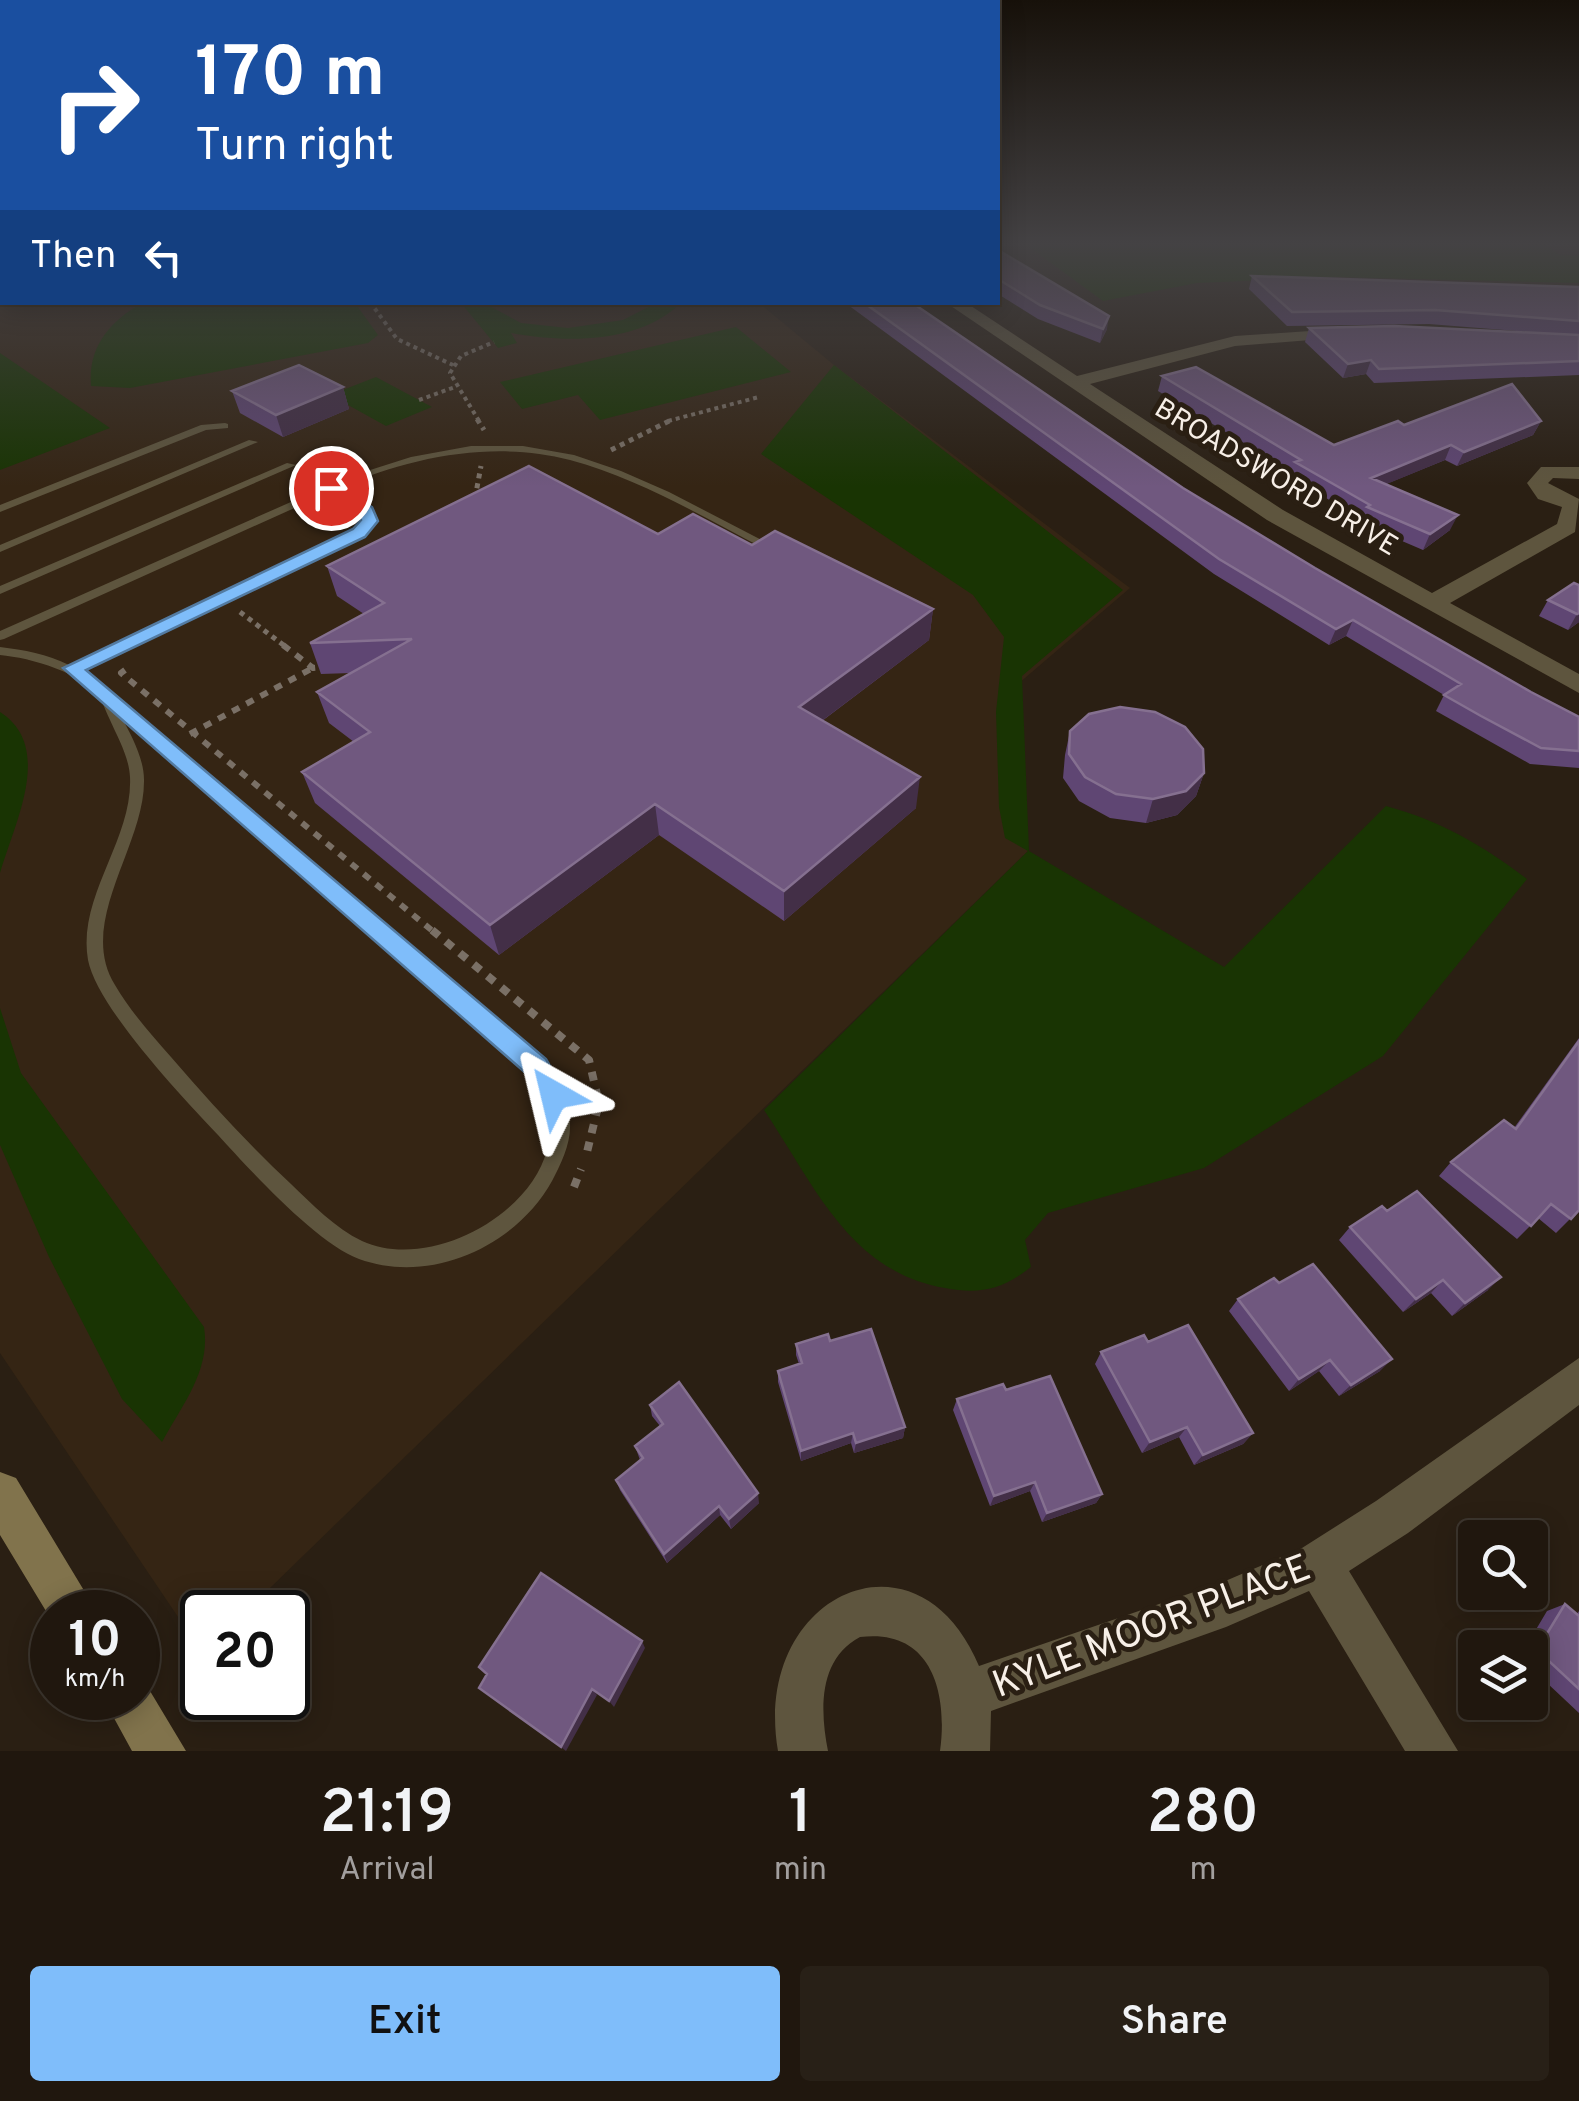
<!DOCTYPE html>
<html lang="en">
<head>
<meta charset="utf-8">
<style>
	:root { --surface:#20170e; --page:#282017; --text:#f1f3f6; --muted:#a29f9e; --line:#3d362e; --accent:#7fbdfa }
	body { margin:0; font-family:Overpass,sans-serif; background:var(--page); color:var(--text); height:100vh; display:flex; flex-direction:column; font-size:38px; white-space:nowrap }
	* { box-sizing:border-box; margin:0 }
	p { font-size:32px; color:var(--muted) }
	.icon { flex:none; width:55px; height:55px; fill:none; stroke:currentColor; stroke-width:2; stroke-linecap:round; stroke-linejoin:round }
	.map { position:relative; height:1751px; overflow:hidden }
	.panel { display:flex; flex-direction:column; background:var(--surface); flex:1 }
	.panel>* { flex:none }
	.banner { position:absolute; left:0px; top:0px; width:1000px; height:305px; box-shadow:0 5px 25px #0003,0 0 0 2px var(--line); background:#1a4fa0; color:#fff; overflow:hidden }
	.controls { position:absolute; left:1458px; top:1520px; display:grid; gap:20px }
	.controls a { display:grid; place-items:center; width:90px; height:90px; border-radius:10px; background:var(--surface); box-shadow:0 5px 25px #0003,0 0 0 2px var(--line); font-size:50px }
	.speed { position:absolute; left:30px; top:1590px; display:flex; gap:20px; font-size:50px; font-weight:700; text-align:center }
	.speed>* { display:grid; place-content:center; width:130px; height:130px; border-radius:50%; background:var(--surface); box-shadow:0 5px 25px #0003,0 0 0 2px var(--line); line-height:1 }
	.speed small { font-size:25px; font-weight:400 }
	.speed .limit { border:5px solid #111; border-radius:15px; background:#fff; color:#111 }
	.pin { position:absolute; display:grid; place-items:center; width:85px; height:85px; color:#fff; margin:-42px; border:5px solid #fff; border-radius:50%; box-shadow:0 2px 10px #0007 }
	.me { position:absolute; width:110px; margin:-55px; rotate:323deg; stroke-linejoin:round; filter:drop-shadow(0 0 8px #0008) }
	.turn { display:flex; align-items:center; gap:35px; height:210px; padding:0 30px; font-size:45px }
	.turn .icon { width:130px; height:130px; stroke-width:2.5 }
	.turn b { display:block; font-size:70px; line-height:85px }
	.then { display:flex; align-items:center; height:95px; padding:0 30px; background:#0003; gap:20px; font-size:38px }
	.eta { display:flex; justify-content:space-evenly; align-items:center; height:170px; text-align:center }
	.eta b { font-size:60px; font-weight:600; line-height:70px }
	.cta { display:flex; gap:20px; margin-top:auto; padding:20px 30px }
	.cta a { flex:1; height:115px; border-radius:10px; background:var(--accent); color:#111; font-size:40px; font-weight:600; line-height:115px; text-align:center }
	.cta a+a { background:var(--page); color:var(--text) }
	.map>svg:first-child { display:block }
</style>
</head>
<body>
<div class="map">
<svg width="1579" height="1751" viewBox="0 0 1579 1751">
	<rect width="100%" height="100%" fill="#2a1f13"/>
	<path fill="#352514" d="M0 242 2 302 759 303 834 365 1130 588 1018 684 1028 851 270 1588 243 1612H202L201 1651 0 1353Z"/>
	<path fill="#193403" d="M1035 242H1541L1561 255 1579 256V283L1337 277 1197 283 1103 301 1025 244Z
		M142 303H355L378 335 368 343 130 388 91 386C88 347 109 322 142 303Z
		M461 303H484L521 323 568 328 623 320 656 303H681C639 344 565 343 511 333L517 343 498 348Z
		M736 327 791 372 600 420 578 395 522 409 500 382Z
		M0 353 110 428 0 470Z
		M834 365 1123 590 1022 676 1029 851 1224 967 1386 806C1441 821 1482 845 1527 879L1383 1056 1204 1168 1048 1213 1025 1240 1031 1267C1003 1289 981 1295 945 1288 849 1272 814 1184 764 1110L1028 851 1005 838 999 807 996 712 1004 637 973 595 761 454Z
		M376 377 432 407 386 426 330 395Z
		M0 712C55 747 14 824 0 873Z
		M0 1008 21 1073 204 1327C211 1370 182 1405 162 1442L122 1399 49 1257 0 1145Z"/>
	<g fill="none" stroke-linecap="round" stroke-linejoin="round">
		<path stroke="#7a7066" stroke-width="4" stroke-dasharray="4 4" stroke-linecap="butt" d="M370 302 397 339 453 365
			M419 400 455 387
			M479 421 450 373 461 356 494 342
			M668 421 759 397"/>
		<path stroke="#7a7066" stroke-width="5" stroke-dasharray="5 5" stroke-linecap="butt" d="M477 419 484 430
			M611 450 673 419
			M475 498 481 466
			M240 612 286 647"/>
		<path stroke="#7a7066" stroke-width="6" stroke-dasharray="8 8" stroke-linecap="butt" d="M283 645 313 668 324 667
			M125 670 121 673 435 933
			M190 734 313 668"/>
		<path stroke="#7a7066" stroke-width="8" stroke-dasharray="9 9" stroke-linecap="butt" d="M432 930 589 1060 599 1103 587 1152
			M574 1187 581 1169"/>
		<path fill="#5e553e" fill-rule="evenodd" d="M225 423 228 424V428L206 430 0 512V505L201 425Z
			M249 440 258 442 0 552V545Z
			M471 446H523L574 455 621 471 669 492 781 550 775 553 771 552C706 519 641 479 570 460 494 440 410 457 339 488L370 509 374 521 363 535 79 670 110 692 543 1062C554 1080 569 1101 570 1124 571 1143 561 1164 552 1181 516 1246 431 1285 359 1259 316 1243 249 1169 218 1135 183 1098 97 1007 88 960 77 896 133 840 130 777 129 757 118 738 110 720 107 714 104 706 101 700 83 672 31 658 0 655V647C24 650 47 654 69 665L355 531 363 521 361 513 330 492 4 639 0 640V631L345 478 411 457ZM121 716 531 1072C540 1087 550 1103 552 1121 553 1131 549 1140 547 1150 529 1218 427 1271 362 1241 335 1228 312 1204 291 1184 248 1144 209 1101 171 1057 151 1034 130 1011 115 985 76 922 145 846 144 780 144 758 131 735 121 716Z
			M287 463 296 465 0 594V586Z"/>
		<path fill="#5e553e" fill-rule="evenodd" d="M945 302H965L1077 376 1235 336 1354 328 1357 332 1348 337 1235 346 1090 384 1283 510 1432 593 1557 524 1562 507 1538 499 1527 483 1541 467H1579V479L1553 478 1548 483 1579 499 1575 532 1450 603 1579 674V693L1267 520Z
			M1579 1358V1405L1408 1533 1349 1571 1458 1751H1405L1309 1591 1226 1627 991 1711 990 1751H940C948 1693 932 1628 860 1637 818 1659 820 1711 828 1751H778C751 1595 917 1518 979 1666L1223 1582 1302 1548 1376 1501Z"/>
		<path fill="#81734c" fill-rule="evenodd" d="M0 1472 16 1478 97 1612H52V1621L0 1535Z
			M138 1678 144 1681 186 1751H132L103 1698H138Z"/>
	</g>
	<path fill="#5f4673" d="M998 250 1107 329 1100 343 1038 319 998 294Z
		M1252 276 1579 287V375L1374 383 1366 374 1343 378 1305 342 1309 328 1567 335 1429 324 1287 326 1249 289Z
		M844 302H911L1183 488 1315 568 1531 692 1579 717V768L1530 764 1436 711 1444 695 1346 636 1329 645 1214 574Z
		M1162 376 1334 445 1404 425 1541 421 1533 435 1457 466 1445 460 1386 484 1450 530 1423 550 1360 523 1362 519 1290 477 1292 472 1158 391Z
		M343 387 349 409 283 437 240 413 232 391Z
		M658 534 752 545 933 609 929 640 822 721 916 808 784 921 659 835 499 955 315 803 302 772 354 742 329 723 317 692 351 673 321 674 310 643 364 614 337 596 327 566Z
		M1579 585V622L1568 630 1539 616 1548 600Z
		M1070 731 1204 773 1196 796 1177 815 1146 823 1110 818 1079 801 1063 778 1065 755Z
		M1579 1038V1210L1556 1233 1538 1218 1517 1239 1439 1176 1451 1162 1514 1128Z
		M1350 1227 1488 1290 1452 1316 1431 1293 1403 1312 1339 1240Z
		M1279 1283 1380 1371 1339 1396 1319 1371 1289 1391 1229 1311 1238 1299Z
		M830 1341 905 1427 903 1438 854 1453 851 1443 801 1461 778 1382V1371L799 1364 796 1355V1344Z
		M1148 1342 1253 1433 1243 1444 1194 1465 1179 1437 1142 1453 1095 1364 1101 1352Z
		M1006 1390 1102 1494 1096 1503 1042 1522 1030 1491 990 1506 953 1410 957 1399Z
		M650 1405 759 1503 731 1529 720 1515 667 1563 620 1490 616 1480 640 1460 635 1446 660 1426 652 1416Z
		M1565 1604 1577 1614 1579 1611V1713L1530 1667V1648H1525L1547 1611Z"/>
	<path fill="#432f47" d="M1109 316 1107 329 1100 343 1103 329Z
		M1371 360 1366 374 1343 378 1348 364Z
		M343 387 349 409 283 437 276 415Z
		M1541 421 1533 435 1457 466 1464 452Z
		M1451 445 1445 460 1365 493 1371 478Z
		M1458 515 1450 530 1423 550 1430 534Z
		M933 609 929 640 799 738V707Z
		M1579 613V622L1568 630 1577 614Z
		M1353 620 1346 636 1329 645 1336 629Z
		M1204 773 1196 796 1177 815 1146 823 1153 799Z
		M920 777 916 808 784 921V891Z
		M655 804 659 835 499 955 490 925Z
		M1501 1277 1488 1290 1452 1316 1465 1303Z
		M1443 1280 1431 1293 1403 1312 1416 1299Z
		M1392 1359 1380 1371 1339 1396 1351 1385Z
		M1330 1360 1319 1371 1289 1391 1299 1379Z
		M905 1427 903 1438 854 1453 856 1443Z
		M1187 1427 1179 1437 1142 1453 1150 1442Z
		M853 1433 851 1443 801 1461V1451Z
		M1253 1433 1243 1444 1194 1465 1203 1455Z
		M1035 1482 1030 1491 990 1506 994 1496Z
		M758 1493 759 1503 731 1529 729 1519Z
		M1102 1494 1096 1503 1042 1522 1047 1513Z
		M719 1506 720 1515 667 1563 664 1554Z
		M642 1641 645 1648 614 1707 609 1701Z
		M592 1689 597 1695 566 1751 561 1747Z"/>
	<path fill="#70587f" stroke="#857090" stroke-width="2.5" d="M998 250 1109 316 1103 329 1040 305 998 279Z
		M1252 276 1579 287V321L1435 310 1292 312Z
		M863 302H911L1183 488 1315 568 1531 692 1579 717V751L1541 748 1481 716 1444 695 1461 684 1353 620 1336 629 1219 559Z
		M1394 326 1579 335V361L1379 369 1371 360 1348 364 1309 328Z
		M299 365 343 387 276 415 232 391Z
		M1196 367 1334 445 1398 421 1404 425 1512 384 1541 421 1464 452 1451 445 1371 478 1458 515 1430 534 1367 507 1370 505 1295 462 1301 460 1162 376Z
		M529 466 658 534 693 514 752 545 775 531 933 609 799 707 920 777 784 891 655 804 490 925 302 772 370 732 317 692 412 639 310 643 384 603 327 566Z
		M1574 583 1579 585V613L1577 614 1548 600Z
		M1120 707 1155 712 1185 727 1203 749 1204 773 1186 791 1153 799 1116 794 1085 777 1069 754 1070 731 1089 714Z
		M1579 1041V1210L1571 1219 1551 1204 1531 1226 1451 1162 1504 1120 1516 1129Z
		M1417 1191 1501 1277 1465 1303 1443 1280 1416 1299 1350 1227 1382 1206 1387 1211Z
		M1313 1264 1392 1359 1351 1385 1330 1360 1299 1379 1238 1299 1274 1278 1279 1283Z
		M1188 1325 1253 1433 1203 1455 1187 1427 1150 1442 1101 1352 1144 1335 1148 1342Z
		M871 1329 905 1427 856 1443 853 1433 801 1451 778 1371 802 1363 796 1344 828 1334 830 1341Z
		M1050 1376 1102 1494 1047 1513 1035 1482 994 1496 957 1399 1003 1384 1006 1390Z
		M679 1382 758 1493 729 1519 719 1506 664 1554 616 1480 643 1458 635 1446 663 1424 650 1405Z
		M541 1573 642 1641 609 1701 592 1689 561 1747 479 1688 487 1674 479 1667Z
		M1565 1604 1579 1616V1689L1537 1650Z"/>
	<linearGradient id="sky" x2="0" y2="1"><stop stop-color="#17110a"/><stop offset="0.5" stop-color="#444244"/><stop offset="1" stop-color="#444244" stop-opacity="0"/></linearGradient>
	<rect width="1579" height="487" fill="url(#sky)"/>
	<path fill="#7fbdfa" stroke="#537ba2" stroke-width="2.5" d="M331 483 372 507 378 521 365 537 86 670 546 1059 567 1095 563 1103H544L528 1075 63 668 353 529 361 520 358 513 325 492 323 488Z"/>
	<g text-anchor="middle" stroke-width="10" stroke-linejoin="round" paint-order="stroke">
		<g font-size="28" fill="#f7efe7" stroke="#2a1f13">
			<text transform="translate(1277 476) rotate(31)" y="10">BROADSWORD DRIVE</text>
		</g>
		<g font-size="38" fill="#f7efe7" stroke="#2a1f13">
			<text transform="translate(1151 1625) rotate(-21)" y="13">KYLE MOOR PLACE</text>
		</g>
	</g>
</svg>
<div class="controls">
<a><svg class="icon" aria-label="search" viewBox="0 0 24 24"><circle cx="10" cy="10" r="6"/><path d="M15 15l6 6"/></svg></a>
<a><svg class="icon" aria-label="layers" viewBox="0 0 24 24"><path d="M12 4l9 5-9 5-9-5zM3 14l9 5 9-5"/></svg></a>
</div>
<div class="speed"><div>10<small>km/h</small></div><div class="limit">20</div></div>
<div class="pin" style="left:331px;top:488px;background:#d93025"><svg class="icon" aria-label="arrive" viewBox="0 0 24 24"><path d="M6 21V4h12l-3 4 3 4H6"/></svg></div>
<svg class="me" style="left:554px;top:1095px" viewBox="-20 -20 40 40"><path d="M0-17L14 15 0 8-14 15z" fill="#7fbdfa" stroke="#fff" stroke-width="4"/></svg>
<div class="banner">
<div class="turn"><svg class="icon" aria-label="right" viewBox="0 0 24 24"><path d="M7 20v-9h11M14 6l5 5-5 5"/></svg><div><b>170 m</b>Turn right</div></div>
<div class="then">Then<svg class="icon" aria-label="left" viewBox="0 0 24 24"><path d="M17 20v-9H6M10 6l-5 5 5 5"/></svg></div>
</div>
</div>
<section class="panel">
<div class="eta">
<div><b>21:19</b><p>Arrival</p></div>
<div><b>1</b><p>min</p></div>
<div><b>280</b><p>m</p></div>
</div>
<div class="cta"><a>Exit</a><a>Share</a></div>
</section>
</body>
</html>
